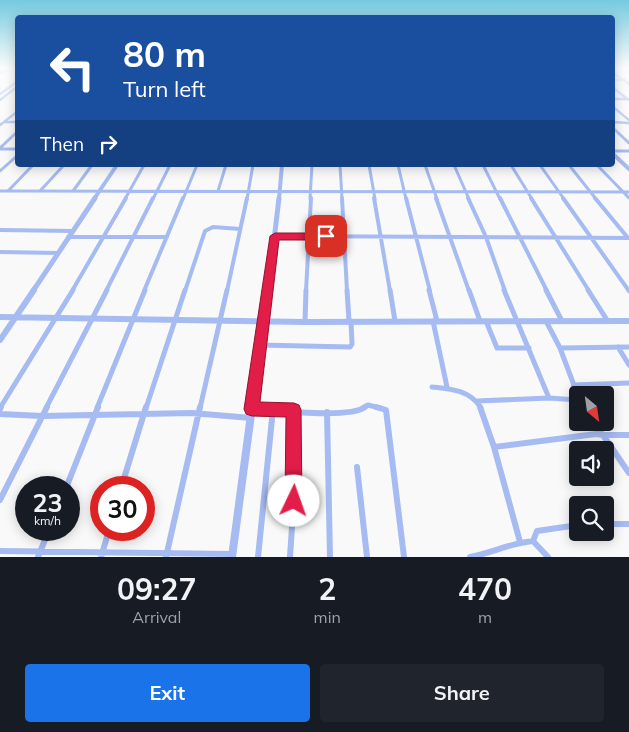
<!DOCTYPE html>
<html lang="en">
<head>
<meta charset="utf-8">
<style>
	:root { --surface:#171b24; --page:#20242c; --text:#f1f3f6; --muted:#9ea1a6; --accent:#1a73e8 }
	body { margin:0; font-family:Mulish,sans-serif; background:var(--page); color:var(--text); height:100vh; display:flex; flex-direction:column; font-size:19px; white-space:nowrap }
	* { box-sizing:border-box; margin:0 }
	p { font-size:16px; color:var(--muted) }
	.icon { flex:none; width:28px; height:28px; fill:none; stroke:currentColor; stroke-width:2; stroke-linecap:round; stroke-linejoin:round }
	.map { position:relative; height:557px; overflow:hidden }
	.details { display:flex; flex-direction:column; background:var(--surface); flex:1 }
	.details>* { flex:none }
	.hud { position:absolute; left:15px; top:15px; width:600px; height:152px; border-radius:5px; box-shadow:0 2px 12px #0003; background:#1a4fa0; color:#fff; overflow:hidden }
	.needle { width:32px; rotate:151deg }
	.fabs { position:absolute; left:569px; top:386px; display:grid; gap:10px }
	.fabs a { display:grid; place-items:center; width:45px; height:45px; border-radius:5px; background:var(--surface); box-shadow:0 2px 12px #0003; font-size:25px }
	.speed { position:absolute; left:15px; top:476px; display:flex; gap:10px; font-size:25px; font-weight:700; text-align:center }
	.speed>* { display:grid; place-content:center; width:65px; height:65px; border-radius:50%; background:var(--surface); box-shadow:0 2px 12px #0003; line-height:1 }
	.speed small { font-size:12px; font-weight:400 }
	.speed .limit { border:8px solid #d22; background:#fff; color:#111 }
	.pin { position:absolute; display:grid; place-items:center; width:42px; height:42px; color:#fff; margin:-21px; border-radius:10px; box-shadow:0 2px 8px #0006 }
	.me { position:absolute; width:55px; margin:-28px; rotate:3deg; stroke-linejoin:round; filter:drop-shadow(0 0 4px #0008) }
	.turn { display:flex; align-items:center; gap:18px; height:105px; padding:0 25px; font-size:22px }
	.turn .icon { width:65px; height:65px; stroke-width:2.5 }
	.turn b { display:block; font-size:35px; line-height:42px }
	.then { display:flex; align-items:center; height:48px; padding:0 25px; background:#0003; gap:10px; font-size:19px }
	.eta { display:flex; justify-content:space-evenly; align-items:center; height:85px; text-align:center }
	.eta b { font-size:30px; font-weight:700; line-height:35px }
	.primary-button { display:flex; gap:10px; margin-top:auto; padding:10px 25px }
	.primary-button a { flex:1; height:58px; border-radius:5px; background:var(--accent); color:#fff; font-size:20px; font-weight:700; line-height:58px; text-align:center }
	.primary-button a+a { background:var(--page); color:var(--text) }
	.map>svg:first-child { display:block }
</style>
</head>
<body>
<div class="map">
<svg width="629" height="557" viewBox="0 0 629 557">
	<rect width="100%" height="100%" fill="#f9f9f9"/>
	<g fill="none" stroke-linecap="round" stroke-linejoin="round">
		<path stroke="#a5bbf1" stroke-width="2.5" d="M612 72 629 84
			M612 80H625
			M612 87 629 100
			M0 94 18 81
			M612 99H628
			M0 100 18 86
			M612 106 629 120
			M4 122H18
			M612 122 629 123
			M0 125 18 111"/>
		<path stroke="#a5bbf1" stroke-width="3" d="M612 127 629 143
			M0 148 18 131
			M0 149H18
			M612 151H629
			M340 165 342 199
			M369 165 375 199
			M398 165 406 199
			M425 165 437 199
			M454 165 469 199
			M483 165 500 199
			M511 165 532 199
			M540 165 564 199
			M569 165 596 199
			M597 165 629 198
			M0 171 18 155
			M0 191 629 192
			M8 191 33 165
			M40 191 64 165
			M73 191 92 165
			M218 191 226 165
			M125 199 144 165
			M153 199 170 165
			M183 199 197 165
			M247 199 253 165
			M310 199 312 165"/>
		<path stroke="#a5bbf1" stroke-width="4" d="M342 198 347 291
			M374 198 390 291
			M406 198 430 291
			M436 198 469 291
			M468 198 486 237 505 291
			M500 198 547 291
			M531 198 589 291
			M563 198 629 291
			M595 198 628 238
			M0 230 73 231
			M275 236 629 238
			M68 237H167
			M0 252 58 253
			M72 291 126 198
			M106 291 153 198
			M144 291 183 198
			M185 291 205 231 213 227 240 229
			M227 291 247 198
			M306 291 311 198"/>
		<path stroke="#a5bbf1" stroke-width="5" d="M347 290 349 321
			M390 290 395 321
			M429 290 437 321
			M469 290 480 321
			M504 290 549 398
			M546 290 562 321
			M588 290 607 320
			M433 321 447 387
			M486 321 497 348H529
			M546 321 560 348 578 396
			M305 322 306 290
			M259 345 350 347 352 344 351 321
			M618 347 629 365
			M560 348 629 347
			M573 385 629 383
			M432 387C451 389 470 390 481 408
			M477 401 549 398 578 400
			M0 408 73 290
			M46 408 107 290
			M97 408 145 290
			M146 408 185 290
			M200 408 227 290
			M363 408 368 405 380 408"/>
		<path stroke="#a5bbf1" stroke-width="6" d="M376 407 386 410 404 557
			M480 407 494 447
			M0 409 1 407
			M252 409C274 410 350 419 365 407
			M327 412 330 557
			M0 414 42 416 192 413 251 418
			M592 422 603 435H629
			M357 467 367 557
			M66 488 98 407
			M121 488 146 407
			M0 500 47 407
			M605 524H629
			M533 541 537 531 578 525
			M520 542 494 447 596 434 603 435 629 473
			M0 551 232 554
			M38 557 49 530
			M101 557 109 530
			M166 557 200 407
			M258 557 273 409
			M290 557 295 482 294 410
			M470 557C491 553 511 543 533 541L548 557"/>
		<path stroke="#a5bbf1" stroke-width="4" d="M612 153 629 169
			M94 199 117 165
			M279 199 282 165"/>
		<path stroke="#a5bbf1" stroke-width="5" d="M33 291 95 198
			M268 291 279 198"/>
		<path stroke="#a5bbf1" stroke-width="6" d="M0 317 305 322 629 321
			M0 340 34 290
			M252 408 268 290"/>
		<path stroke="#a5bbf1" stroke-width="8" d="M232 557 252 407"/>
		<path fill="#7c9bea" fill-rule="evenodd" d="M10 69H14L0 74V72Z"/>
	</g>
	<linearGradient id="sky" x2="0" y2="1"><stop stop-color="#75cae0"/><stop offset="0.47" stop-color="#fcfcfc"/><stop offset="1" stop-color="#fcfcfc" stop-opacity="0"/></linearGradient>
	<rect width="629" height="146" fill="url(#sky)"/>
	<path fill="#e11d48" stroke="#92132f" d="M275 233H326L331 236 326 240H279L260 402 294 403 299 405 301 410 302 501 300 507 294 510 288 507 285 501 286 417 252 416 246 414 244 409 270 236Z"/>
</svg>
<div class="fabs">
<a><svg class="needle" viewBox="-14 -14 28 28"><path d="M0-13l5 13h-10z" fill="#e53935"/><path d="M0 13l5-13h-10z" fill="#9ea1a6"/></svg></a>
<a><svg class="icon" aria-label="sound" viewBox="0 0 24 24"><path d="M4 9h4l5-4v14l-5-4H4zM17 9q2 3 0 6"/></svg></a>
<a><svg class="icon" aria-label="search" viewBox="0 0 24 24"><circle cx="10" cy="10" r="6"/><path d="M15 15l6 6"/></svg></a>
</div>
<div class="speed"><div>23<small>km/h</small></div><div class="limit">30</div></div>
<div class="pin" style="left:326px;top:236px;background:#d93025"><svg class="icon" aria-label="arrive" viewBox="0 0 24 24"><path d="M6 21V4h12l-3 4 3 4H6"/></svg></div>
<svg class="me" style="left:294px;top:501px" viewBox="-20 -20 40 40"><circle r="19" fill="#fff"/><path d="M0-13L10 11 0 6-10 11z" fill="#e11d48"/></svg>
<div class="hud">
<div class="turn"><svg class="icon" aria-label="left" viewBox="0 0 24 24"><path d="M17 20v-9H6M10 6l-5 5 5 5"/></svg><div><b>80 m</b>Turn left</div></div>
<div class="then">Then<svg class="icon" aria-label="right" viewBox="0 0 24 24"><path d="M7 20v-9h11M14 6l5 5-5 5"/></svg></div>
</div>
</div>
<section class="details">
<div class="eta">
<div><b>09:27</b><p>Arrival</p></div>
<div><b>2</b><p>min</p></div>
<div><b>470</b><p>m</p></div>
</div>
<div class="primary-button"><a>Exit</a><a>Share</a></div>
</section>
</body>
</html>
